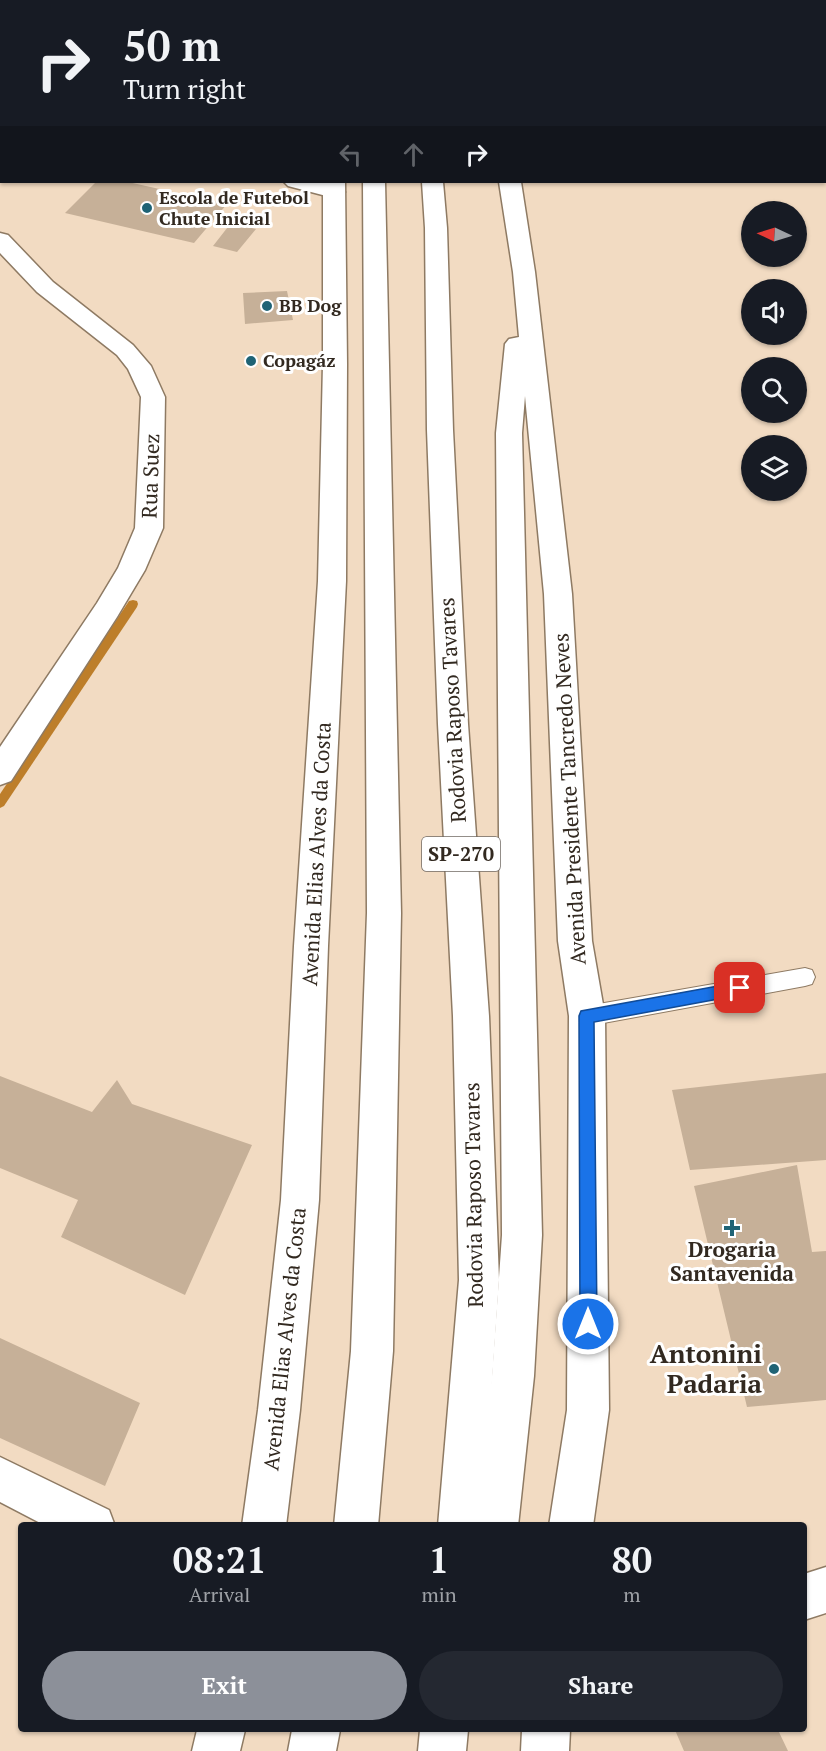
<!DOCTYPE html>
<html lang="en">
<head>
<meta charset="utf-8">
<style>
	:root { --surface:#171b24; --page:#242831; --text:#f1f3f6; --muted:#9ea1a6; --accent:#8c9099 }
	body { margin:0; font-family:"PT Serif",serif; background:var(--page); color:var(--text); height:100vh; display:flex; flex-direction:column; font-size:22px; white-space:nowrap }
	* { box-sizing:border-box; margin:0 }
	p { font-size:20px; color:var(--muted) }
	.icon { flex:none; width:33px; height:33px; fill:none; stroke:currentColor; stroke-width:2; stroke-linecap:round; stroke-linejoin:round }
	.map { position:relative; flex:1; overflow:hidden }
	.details { position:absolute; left:18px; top:1522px; width:789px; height:210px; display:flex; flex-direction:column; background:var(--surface); border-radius:6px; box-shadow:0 2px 4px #0004 }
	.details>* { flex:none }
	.hud { position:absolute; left:0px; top:0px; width:826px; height:183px; box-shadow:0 2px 4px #0004; background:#171b24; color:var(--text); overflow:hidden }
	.needle { width:39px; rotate:274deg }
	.buttons { position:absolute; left:741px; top:201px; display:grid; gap:12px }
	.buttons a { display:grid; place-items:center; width:66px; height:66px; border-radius:50%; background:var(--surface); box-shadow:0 2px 4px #0004; font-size:30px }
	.pin { position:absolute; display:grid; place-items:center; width:51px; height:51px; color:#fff; margin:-26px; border-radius:12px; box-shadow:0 3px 9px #0006 }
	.me { position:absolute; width:66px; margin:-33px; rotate:0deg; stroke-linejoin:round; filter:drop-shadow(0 0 4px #0008) }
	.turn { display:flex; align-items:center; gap:21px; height:126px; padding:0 24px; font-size:27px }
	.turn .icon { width:78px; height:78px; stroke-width:2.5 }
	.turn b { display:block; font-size:42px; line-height:51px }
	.lanes { display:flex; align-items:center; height:57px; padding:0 24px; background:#0003; justify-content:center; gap:30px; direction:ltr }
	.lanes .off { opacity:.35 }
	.eta { display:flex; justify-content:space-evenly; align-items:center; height:102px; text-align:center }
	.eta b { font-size:36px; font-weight:700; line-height:42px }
	.primary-button { display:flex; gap:12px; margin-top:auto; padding:12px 24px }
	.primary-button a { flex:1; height:69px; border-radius:36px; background:var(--accent); color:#fff; font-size:24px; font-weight:700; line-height:69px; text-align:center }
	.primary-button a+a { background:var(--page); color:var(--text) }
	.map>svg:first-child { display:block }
</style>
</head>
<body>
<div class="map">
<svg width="826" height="1751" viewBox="0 0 826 1751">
	<rect width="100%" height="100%" fill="#f2dbc2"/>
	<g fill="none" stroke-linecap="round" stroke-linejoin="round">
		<path fill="#bd7e2a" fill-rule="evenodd" d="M133 600 137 601 138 604 137 607 4 806 0 808V794L129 601Z"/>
	</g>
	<path fill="#c6b098" d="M96 182H128L227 204 194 243 65 213Z
		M231 223 256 229 237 252 213 246Z
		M287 291 293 320 245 324 243 293Z
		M826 1073V1160L690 1170 672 1090Z
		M0 1076 92 1112 117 1080 132 1104 252 1145 185 1295 61 1237 78 1200 0 1168Z
		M797 1165 812 1252 826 1251V1400L747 1407 694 1186Z
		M0 1338 140 1403 105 1486 0 1438Z
		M675 1730H778L788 1751H684Z"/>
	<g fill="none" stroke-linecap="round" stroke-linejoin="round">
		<defs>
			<path id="service" d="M0 19H2V26H0Z
				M805 968 812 970 815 977 812 984 805 986 587 1026 580 1023 577 1016 580 1009 587 1006Z"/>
			<path id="minor" d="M825 12H826V27L825 26Z
				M0 91H2V104L0 103Z
				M284 182H318L342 187 345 192 342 197 334 198 288 186Z
				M0 233 8 235 53 282 133 345 151 366 165 397 163 528 145 570 117 617 11 781 0 785V747L97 603 118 568 135 528 141 397 128 369 117 355 37 292 0 253Z
				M0 1457 109 1510 115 1526H46L0 1502Z
				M826 1567V1613L804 1620V1574Z"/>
			<path id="secondary" d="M344 0H362V2H344Z
				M494 0H512L493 2Z
				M323 182H345L347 364 346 581 328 946 319 1200 300 1410 286 1526H242L258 1410 281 1200 294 946 318 581 323 364Z
				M499 182H521L535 272 572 594 592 941 605 1016 609 1410 593 1526H549L567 1410 569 1016 558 941 544 594 525 396 522 433 542 1235 534 1376 518 1526H474L492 1376 502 1235 496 433 505 344 509 339 519 337 513 272Z
				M197 1730H245L240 1751H192Z
				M522 1730H570L569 1751H521Z"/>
			<path id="motorway" d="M385 0H403L384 2Z
				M425 0H443V2H425Z
				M363 182H385L401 913 393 1351 378 1526H334L351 1351 367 913Z
				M422 182H443L447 228 453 430 468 724 489 1016 499 1280 482 1526H438L459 1280 453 1016 438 724 427 430 425 228Z
				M292 1730H340L336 1751H288Z
				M420 1730H468L466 1751H418Z"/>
		</defs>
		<use href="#service" stroke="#8e7a63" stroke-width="2"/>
		<use href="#minor" stroke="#8e7a63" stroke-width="3"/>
		<use href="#secondary" stroke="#8e7a63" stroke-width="3"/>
		<use href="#motorway" stroke="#8e7a63" stroke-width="3"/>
		<use href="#service" fill="#fff" fill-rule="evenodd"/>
		<use href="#minor" fill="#fff" fill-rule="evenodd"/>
		<use href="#secondary" fill="#fff" fill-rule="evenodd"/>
		<use href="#motorway" fill="#fff" fill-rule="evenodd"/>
	</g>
	<path fill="#1a73e8" stroke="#114b97" stroke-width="1.5" d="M740 982 745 984 747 988 745 993 740 995 594 1022 597 1324 594 1330 588 1333 583 1330 580 1324 579 1016 581 1011Z"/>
	<g fill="#1f6375" stroke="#fff" stroke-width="2">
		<circle cx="147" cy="208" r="6"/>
		<circle cx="267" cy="306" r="6"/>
		<circle cx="251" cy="361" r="6"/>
		<path d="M729 1219h6v6h6v6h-6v6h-6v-6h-6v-6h6z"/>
		<circle cx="774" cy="1369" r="6"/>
	</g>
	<g text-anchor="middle" stroke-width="6" stroke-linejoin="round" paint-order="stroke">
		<g font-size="18" font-weight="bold" fill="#322920" stroke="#fff" text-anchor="start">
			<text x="159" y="204">Escola de Futebol<tspan x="159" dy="21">Chute Inicial</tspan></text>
			<text x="279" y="312">BB Dog</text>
			<text x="263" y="367">Copagáz</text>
		</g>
		<rect fill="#fff" stroke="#706963" stroke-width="1.5" x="422" y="837" width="78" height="34" rx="4.5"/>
		<g font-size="20" font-weight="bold" fill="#322920">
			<text x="461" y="861">SP-270</text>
		</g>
		<g font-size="21" fill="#322920" stroke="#fff">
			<text transform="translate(151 476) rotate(-88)" y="7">Rua Suez</text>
			<text transform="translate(453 710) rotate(-93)" y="7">Rodovia Raposo Tavares</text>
			<text transform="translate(570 799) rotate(-93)" y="7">Avenida Presidente Tancredo Neves</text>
			<text transform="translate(317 854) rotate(-87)" y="7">Avenida Elias Alves da Costa</text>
			<text transform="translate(474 1195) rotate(-91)" y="7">Rodovia Raposo Tavares</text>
			<text transform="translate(285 1339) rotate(-84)" y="7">Avenida Elias Alves da Costa</text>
		</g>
		<g font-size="21" font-weight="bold" fill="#322920" stroke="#fff">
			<text x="732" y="1257">Drogaria<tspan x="732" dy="24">Santavenida</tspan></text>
		</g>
		<g font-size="26" font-weight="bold" fill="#322920" stroke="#fff" text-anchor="end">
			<text x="762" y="1363">Antonini<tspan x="762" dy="30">Padaria</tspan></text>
		</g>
	</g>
</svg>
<div class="buttons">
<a><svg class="needle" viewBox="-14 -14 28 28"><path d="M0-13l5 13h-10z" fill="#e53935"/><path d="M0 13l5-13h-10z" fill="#9ea1a6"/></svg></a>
<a><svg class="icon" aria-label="sound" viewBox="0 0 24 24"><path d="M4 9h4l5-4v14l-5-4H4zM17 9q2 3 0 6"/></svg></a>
<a><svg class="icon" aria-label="search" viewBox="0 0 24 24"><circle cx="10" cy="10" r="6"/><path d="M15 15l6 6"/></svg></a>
<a><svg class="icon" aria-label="layers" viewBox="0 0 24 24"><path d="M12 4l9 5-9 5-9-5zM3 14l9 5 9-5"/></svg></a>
</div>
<div class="pin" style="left:740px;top:988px;background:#d93025"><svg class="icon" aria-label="arrive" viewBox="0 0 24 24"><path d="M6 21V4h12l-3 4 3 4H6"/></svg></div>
<svg class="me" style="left:588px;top:1324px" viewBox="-20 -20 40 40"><circle r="17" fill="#1a73e8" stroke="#fff" stroke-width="3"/><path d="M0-11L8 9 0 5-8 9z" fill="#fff"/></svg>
<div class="hud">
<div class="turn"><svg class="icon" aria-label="right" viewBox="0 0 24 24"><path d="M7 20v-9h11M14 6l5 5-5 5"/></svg><div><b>50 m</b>Turn right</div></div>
<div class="lanes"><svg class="icon off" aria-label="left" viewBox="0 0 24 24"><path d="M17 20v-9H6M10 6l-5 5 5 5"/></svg><svg class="icon off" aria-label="ahead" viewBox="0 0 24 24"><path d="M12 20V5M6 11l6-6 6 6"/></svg><svg class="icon" aria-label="right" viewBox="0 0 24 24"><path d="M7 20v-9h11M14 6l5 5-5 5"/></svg></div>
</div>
<section class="details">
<div class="eta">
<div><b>08:21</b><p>Arrival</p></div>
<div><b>1</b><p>min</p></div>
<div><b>80</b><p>m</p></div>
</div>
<div class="primary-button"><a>Exit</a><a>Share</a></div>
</section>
</div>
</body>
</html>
